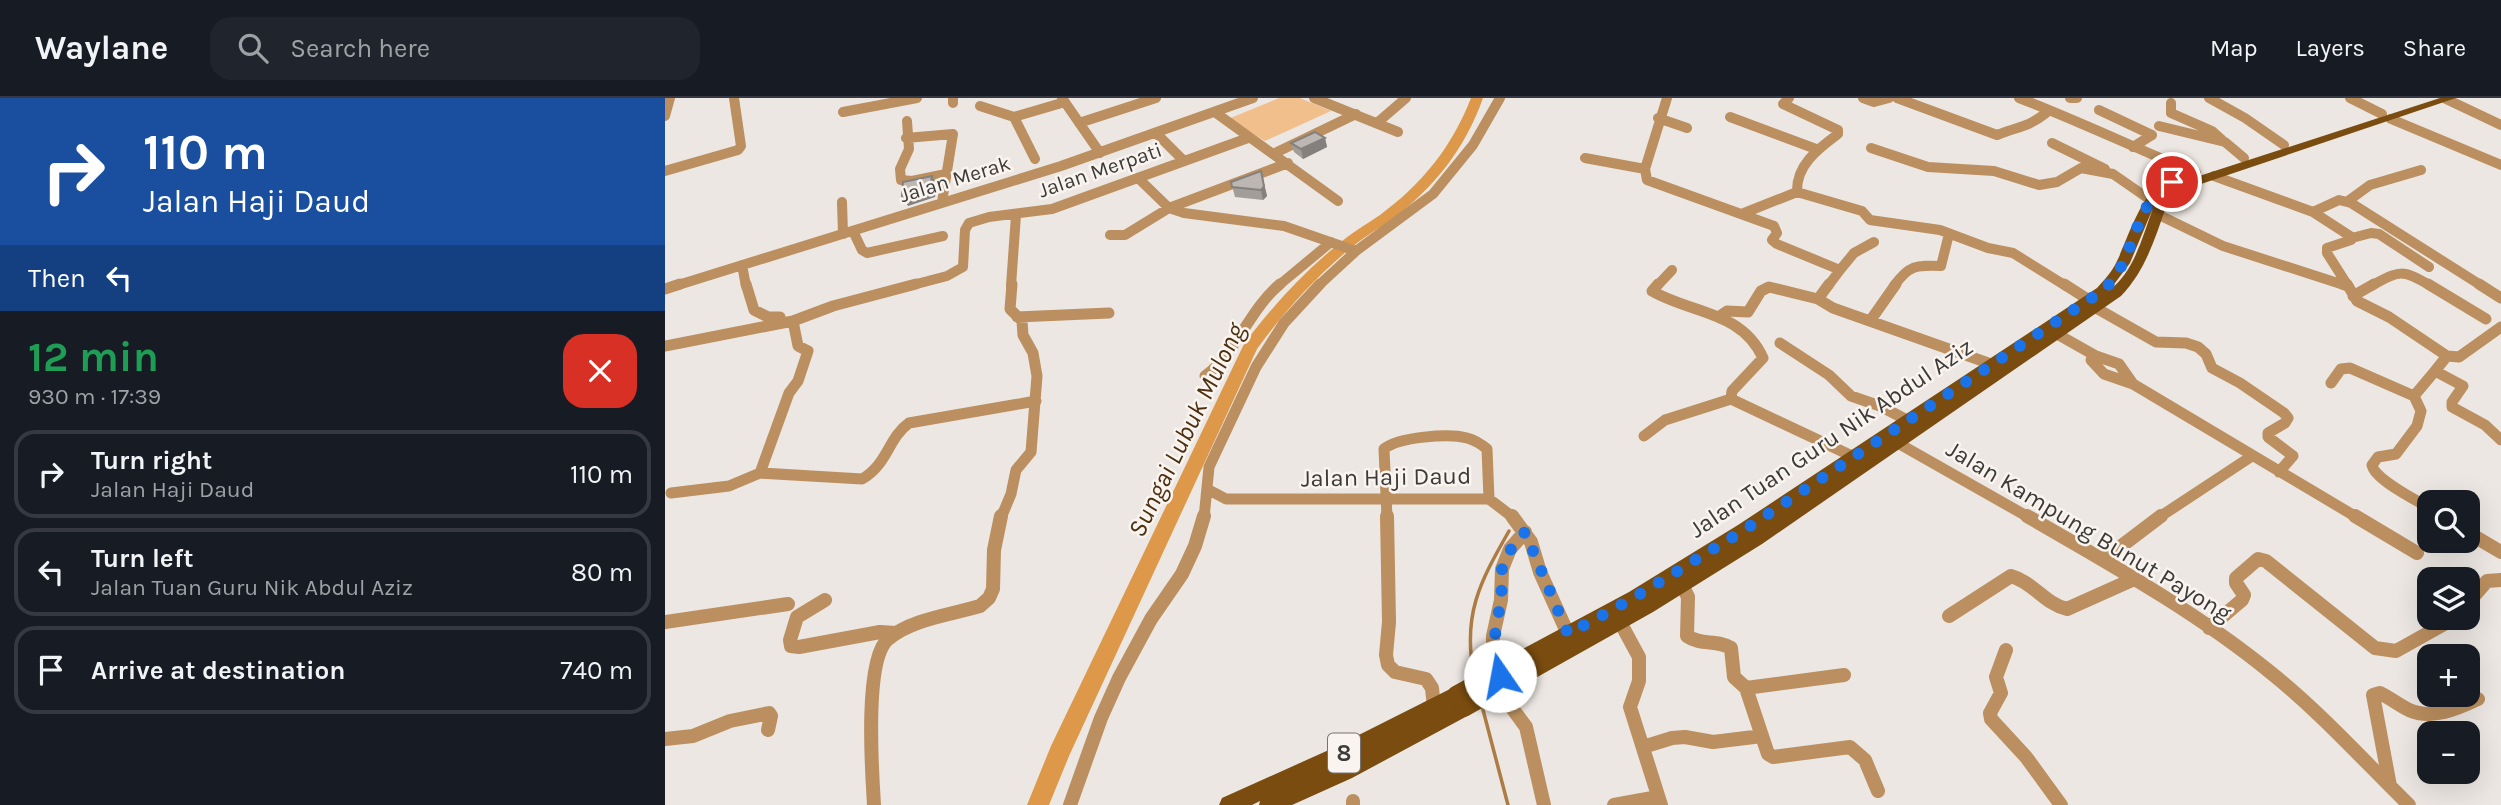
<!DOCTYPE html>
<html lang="en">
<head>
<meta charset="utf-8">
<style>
	:root { --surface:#171b24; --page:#20242c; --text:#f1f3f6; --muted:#9ea1a6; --line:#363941 }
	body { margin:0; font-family:Karla,sans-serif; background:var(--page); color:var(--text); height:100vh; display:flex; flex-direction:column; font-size:26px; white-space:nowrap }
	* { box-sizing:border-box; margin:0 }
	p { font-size:23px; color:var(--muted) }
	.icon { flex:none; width:38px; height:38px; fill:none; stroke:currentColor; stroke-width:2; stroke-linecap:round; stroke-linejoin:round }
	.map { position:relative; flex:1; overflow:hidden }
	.panel { display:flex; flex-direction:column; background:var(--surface); width:665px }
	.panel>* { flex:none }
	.top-card { background:#1a4fa0; color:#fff; overflow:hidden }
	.fabs { position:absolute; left:1752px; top:392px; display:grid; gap:14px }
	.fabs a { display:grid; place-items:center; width:63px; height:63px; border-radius:14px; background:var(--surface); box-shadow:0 7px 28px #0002; font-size:35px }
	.pin { position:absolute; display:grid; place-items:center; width:60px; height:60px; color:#fff; margin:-30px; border:4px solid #fff; border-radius:50%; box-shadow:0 2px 7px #0007 }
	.me { position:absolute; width:77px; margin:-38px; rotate:348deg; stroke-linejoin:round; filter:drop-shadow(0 0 5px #0008) }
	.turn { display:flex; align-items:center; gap:24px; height:147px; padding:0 28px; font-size:32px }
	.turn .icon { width:91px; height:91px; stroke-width:2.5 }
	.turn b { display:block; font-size:49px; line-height:60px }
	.then { display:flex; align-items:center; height:66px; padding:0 28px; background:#0003; gap:14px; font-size:26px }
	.round { display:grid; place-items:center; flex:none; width:74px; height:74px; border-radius:21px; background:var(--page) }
	.overview { display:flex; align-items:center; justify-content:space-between; height:119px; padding:0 28px }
	h1 { font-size:42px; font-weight:700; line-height:52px; color:#1e9e55 }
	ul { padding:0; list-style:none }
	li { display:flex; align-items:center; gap:21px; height:88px; margin:0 14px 10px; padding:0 14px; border:4px solid var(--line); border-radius:21px }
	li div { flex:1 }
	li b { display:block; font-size:26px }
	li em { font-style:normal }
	header { display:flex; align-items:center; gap:42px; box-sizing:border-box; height:98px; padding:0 35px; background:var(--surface); border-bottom:2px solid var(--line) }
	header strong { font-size:33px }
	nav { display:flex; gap:38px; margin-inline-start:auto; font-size:24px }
	.search { width:490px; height:63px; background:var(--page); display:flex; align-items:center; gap:18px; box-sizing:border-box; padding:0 24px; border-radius:21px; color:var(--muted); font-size:26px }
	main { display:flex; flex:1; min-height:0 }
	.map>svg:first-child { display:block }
</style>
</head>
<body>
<header>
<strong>Waylane</strong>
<div class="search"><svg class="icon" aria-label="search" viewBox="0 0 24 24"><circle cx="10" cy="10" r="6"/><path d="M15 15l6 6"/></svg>Search here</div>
<nav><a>Map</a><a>Layers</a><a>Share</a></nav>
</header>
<main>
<section class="panel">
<div class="top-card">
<div class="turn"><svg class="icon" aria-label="right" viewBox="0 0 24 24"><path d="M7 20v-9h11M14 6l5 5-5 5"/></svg><div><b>110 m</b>Jalan Haji Daud</div></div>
<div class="then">Then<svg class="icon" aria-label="left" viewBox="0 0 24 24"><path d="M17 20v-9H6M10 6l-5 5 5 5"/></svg></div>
</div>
<div class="overview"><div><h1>12 min</h1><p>930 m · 17:39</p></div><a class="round" style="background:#d93025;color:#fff"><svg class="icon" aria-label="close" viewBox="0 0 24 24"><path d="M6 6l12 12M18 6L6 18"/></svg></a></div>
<ul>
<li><svg class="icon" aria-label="right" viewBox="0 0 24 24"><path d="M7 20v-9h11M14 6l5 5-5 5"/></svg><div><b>Turn right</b><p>Jalan Haji Daud</p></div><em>110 m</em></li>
<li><svg class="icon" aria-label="left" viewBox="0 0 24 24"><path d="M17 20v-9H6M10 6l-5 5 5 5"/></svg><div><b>Turn left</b><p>Jalan Tuan Guru Nik Abdul Aziz</p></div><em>80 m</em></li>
<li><svg class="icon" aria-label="arrive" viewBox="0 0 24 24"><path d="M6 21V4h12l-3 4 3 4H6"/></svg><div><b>Arrive at destination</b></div><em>740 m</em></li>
</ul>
</section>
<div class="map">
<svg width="1836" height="707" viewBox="0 0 1836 707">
	<rect width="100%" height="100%" fill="#ece7e2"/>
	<path fill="#f1bf8c" d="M614 0H635L666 13 600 43 563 21Z"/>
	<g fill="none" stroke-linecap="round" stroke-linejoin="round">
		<path stroke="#ad7c45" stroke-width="3.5" d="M809 577C797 517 815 484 844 433
			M817 608 843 707"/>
		<path fill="#dd984a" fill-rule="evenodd" d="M806 0H818C800 51 769 90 726 122 711 132 696 141 682 153 648 182 618 215 592 251L404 658 384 707H362L386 648 579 246C606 210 636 177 671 148 685 136 700 127 715 117 757 86 787 49 806 0Z"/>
		<path stroke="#bb8f5f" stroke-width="10" d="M288 0V5
			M397 0 435 55
			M649 0 733 34
			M1124 0 1118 6 1173 32V36C1153 51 1131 67 1132 94
			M1198 0 1209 4 1224 0
			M1232 0 1332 37C1354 28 1362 30 1381 15V11
			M1354 0C1414 23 1472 51 1531 75
			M1405 0H1412
			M1544 0 1580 20 1619 47
			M1685 0 1717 16
			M1781 1 1836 27
			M1506 5V15L1547 33 1557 42
			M315 8 349 19 370 61
			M1434 12 1487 37 1468 49
			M178 14 252 0
			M551 15 673 103
			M0 18 5 0
			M349 19 400 4
			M1065 19 1151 51
			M993 20 1022 30
			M1726 21 1836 67
			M242 23 244 51 235 71 236 82 247 83 281 76
			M414 25 491 0
			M712 25 741 0
			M1494 28 1560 44 1579 60
			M492 36 519 63
			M241 40 288 36 277 104
			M1387 45 1440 71
			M1206 50 1263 69 1329 73 1374 87 1392 84 1416 70 1448 76 1484 101
			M610 55 691 16
			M920 60 980 71 982 82 1109 128 1112 135 1107 142 1112 146 1175 172 1163 188
			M980 71 1002 0
			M0 73 73 52 76 48 69 0
			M1549 78 1648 114 1685 138 1686 142 1662 150V155L1683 188
			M473 80 504 110 519 115 619 128 691 153 653 188
			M1683 103 1705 87 1756 72
			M177 104 178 136
			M1648 114 1674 102 1686 105 1817 188
			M1079 115 1132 94 1197 113 1205 122 1275 132 1323 150 1348 155 1401 188
			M1492 116 1558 148 1682 188
			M188 133 197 152 202 155 278 138
			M445 137H460L504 110 623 65
			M1687 140 1706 135 1714 136 1764 169
			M691 153 768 96 808 47 835 0
			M77 167 81 188
			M1175 172 1189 155 1209 144
			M10 188 396 68 588 0
			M244 188 282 178 298 169 300 132 304 125 324 119 387 111 583 40
			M346 188 351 117
			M613 188 666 144
			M992 188 1007 172
			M1229 188C1244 167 1251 167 1276 168L1284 136
			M1706 188C1735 172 1737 171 1766 188"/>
		<path stroke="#bb8f5f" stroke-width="11" d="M81 186 89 212 103 219H115
			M993 186 987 193C1027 216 1077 213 1098 260L1067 293 1066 301 1187 358
			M1399 186 1424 202
			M1677 186 1682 188
			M1682 186 1692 203 1724 219 1782 258 1770 273 1798 288 1787 304V309L1820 327 1836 342
			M1763 186 1821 221
			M1814 186 1836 200
			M0 191 15 186
			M1688 198 1709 186
			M1153 201 1168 210 1326 266
			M1431 210 1491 244 1521 245 1533 249 1541 256 1547 270 1575 285 1619 315 1623 320 1620 325 1603 335V339L1628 358 1614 374
			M352 219 444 215
			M1053 219 1062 213 1083 214 1096 193 1104 189 1153 201 1164 186
			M1205 223 1231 186
			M1392 236 1431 258
			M1115 245 1164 277 1186 298 1215 308 1242 322
			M0 248 128 223 168 208 251 186
			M1431 258 1454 266 1468 286 1439 276 1426 262Z
			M1782 258 1794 259 1836 229
			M540 278C572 254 584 212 615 186
			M1666 285 1676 271 1685 270 1749 298
			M1468 286 1693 420
			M979 338 1000 322 1066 301
			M1231 344 1365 420
			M95 375 124 295 133 283 143 253 133 248 128 223
			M544 392 561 401H824L849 420
			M6 395 64 388 95 375 197 381C223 366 223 340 244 325L371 303
			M1764 410C1750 401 1710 382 1707 367L1713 359 1731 356 1752 328 1756 313 1749 298 1770 273
			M336 420 346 396 351 372 366 354 372 278 368 255 358 237 357 223 345 211 347 186
			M539 420 544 369 591 269 619 225 655 186
			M722 420 719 351C733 339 784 335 802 340 810 342 816 346 822 351L824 401
			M1493 420 1587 358"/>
		<path stroke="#bb8f5f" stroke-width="14" d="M722 418 724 524 721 557 723 567 730 574 761 581 767 590 769 609
			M847 418 866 444 875 474 903 536
			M1362 418C1445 466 1530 513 1605 574 1655 614 1698 662 1744 707
			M1690 418 1752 455
			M860 434 845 451 837 471 836 502 828 538V554L842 603 861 629 879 707
			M1802 434 1836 454
			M1438 462 1496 418
			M1017 487 1023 499 1022 538C1036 548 1052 541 1066 550L1069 579 1081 590 1103 656 1108 659 1185 649 1200 662 1213 693
			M160 502 132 519 125 542 126 548 134 549 215 534 231 535
			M1802 506 1822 483 1836 482
			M1284 518 1346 478C1368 484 1380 506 1402 511L1469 481
			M0 524 123 506
			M955 524 974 559V583L965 609 996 707
			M1544 530 1577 502 1579 497 1571 485V480L1593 461 1601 463 1710 550 1731 553 1790 520
			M1341 552 1331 579 1336 595 1325 615 1326 621 1361 659 1396 707
			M1081 590 1179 577
			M0 641 28 638 65 623 104 615 106 618 103 632
			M978 649 1007 640 1020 639 1048 644 1097 638
			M1725 688 1708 597 1715 595C1725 600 1734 607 1744 612 1767 622 1792 611 1813 601
			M688 703V707
			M209 707C207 675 199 562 223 541 247 521 285 517 315 508L324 500 328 491 329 452 336 418
			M405 707 436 620 454 580 486 521 517 476 530 448 539 418
			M949 707 993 699"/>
		<path fill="#7a4c0f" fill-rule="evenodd" d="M1775 0H1791L1536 86 1508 99 1502 106C1490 140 1481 172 1456 198L1097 446 988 514 858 587 851 589 844 587 842 581 844 576 837 574 835 568 837 562 964 494 1073 427 1432 190C1440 181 1447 174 1452 163 1464 140 1481 75 1516 79V85L1508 90 1528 80ZM1488 110C1477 140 1470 172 1444 193L1465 165Z
			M791 588 798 591 801 597 799 601 806 604 809 610 806 616 687 680 627 707H594L595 703 587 707H554L557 700 666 651Z"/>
		<path stroke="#7a4c0f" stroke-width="18" d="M791 597 844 568
			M799 610 851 581"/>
	</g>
	<path fill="#a29d99" d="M660 40 662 49 638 61 629 54 626 45Z
		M596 73 602 98 598 102 570 99 566 84Z"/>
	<path fill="#84807d" d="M660 40 662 49 638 61 636 51Z
		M596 73 602 98 598 102 596 92Z
		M267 78 272 88 270 99 243 108 237 98Z"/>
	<path fill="#bcb7b2" stroke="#84807d" stroke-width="2" d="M650 34 660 40 636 51 626 45Z
		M596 73 599 88 596 92 567 89 566 84Z
		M267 78 265 90 237 98 238 84Z"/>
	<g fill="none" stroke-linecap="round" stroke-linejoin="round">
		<path stroke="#1a73e8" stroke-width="12" stroke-dasharray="0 21.6" d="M835 578C826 547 830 534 836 503 838 493 834 481 837 471 840 456 851 445 860 434L903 536 970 499 1079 432 1437 193C1473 162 1466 105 1507 84"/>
	</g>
	<g text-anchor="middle" stroke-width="5" stroke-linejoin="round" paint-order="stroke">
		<g font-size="21" fill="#3d3b39" stroke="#f9f4ef">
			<text transform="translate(435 72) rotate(-19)" y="7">Jalan Merpati</text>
			<text transform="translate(290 81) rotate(-17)" y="7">Jalan Merak</text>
		</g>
		<rect fill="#f9f4ef" stroke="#757270" stroke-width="2" x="663" y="635.5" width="32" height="39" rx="5"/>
		<g font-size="23" font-weight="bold" fill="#3d3b39">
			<text x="679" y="663">8</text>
		</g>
		<g font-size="24" fill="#3d3b39" stroke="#f9f4ef">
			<text transform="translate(1166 340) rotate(-34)" y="8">Jalan Tuan Guru Nik Abdul Aziz</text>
			<text transform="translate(721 379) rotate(-1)" y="8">Jalan Haji Daud</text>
			<text transform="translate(1424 433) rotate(31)" y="8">Jalan Kampung Bunut Payong</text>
		</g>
		<g font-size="26" font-style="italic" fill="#4c300f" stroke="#f9f4ef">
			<text transform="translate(521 332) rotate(-64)" y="9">Sungai Lubuk Mulong</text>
		</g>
	</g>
</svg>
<div class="fabs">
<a><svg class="icon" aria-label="search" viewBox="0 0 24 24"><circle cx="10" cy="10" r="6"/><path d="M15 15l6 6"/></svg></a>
<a><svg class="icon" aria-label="layers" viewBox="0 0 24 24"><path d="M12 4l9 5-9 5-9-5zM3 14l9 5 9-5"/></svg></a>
<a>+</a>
<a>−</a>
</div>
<div class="pin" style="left:1507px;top:84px;background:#d93025"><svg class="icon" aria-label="arrive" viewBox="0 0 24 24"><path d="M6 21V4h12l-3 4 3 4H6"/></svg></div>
<svg class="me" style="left:835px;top:578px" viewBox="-20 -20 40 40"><circle r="19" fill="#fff"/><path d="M0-13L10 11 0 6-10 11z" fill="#1a73e8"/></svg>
</div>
</main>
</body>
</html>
